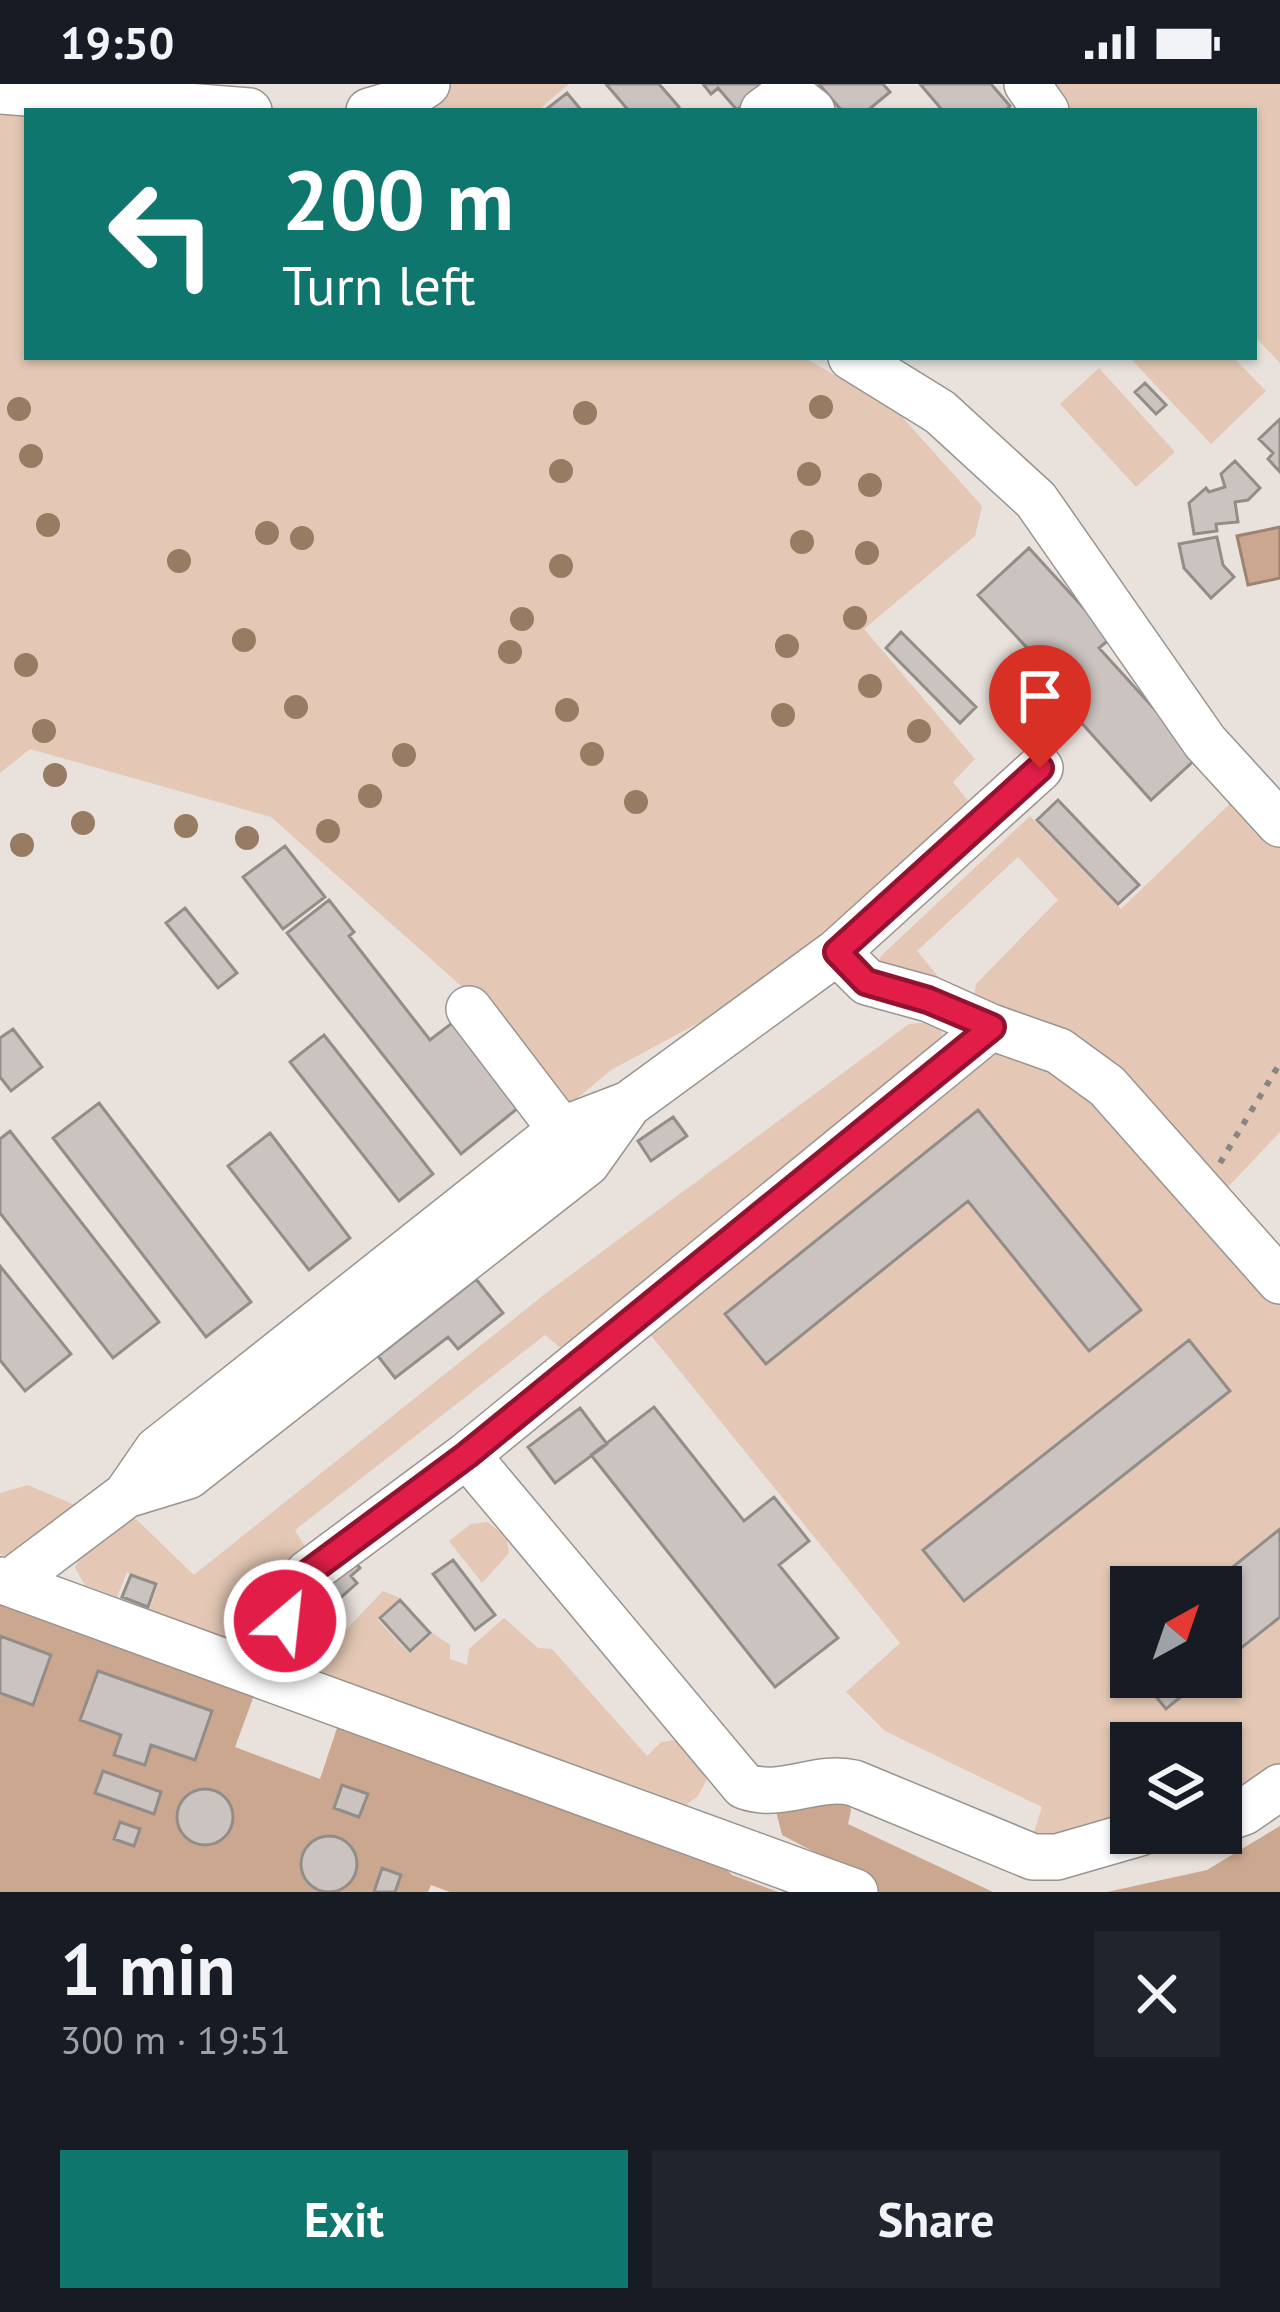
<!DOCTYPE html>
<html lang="en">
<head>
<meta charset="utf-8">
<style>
	:root { --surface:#171b24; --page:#20242c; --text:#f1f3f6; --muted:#9ea1a6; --accent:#0f766e }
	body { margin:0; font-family:"PT Sans",sans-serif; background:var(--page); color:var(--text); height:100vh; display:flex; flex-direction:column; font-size:45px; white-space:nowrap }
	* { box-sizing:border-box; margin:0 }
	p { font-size:39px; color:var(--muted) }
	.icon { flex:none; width:66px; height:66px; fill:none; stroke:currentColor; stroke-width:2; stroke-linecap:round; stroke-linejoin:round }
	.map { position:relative; height:1808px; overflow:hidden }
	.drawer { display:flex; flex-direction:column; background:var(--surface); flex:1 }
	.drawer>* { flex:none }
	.top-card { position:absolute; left:24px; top:24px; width:1233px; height:252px; border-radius:0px; box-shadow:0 3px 9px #0004; background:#0f766e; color:#fff; overflow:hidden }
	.needle { width:78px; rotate:40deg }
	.tools { position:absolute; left:1110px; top:1482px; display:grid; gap:24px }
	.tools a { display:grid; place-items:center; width:132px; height:132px; border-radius:0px; background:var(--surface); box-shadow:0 3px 9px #0004; font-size:60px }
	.pin { position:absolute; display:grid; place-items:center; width:102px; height:102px; color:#fff; margin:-123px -51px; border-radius:50% 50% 50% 0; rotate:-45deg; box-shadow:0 0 12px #0007 }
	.pin .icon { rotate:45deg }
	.me { position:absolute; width:132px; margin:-66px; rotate:28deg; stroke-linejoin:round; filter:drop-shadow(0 0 9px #0008) }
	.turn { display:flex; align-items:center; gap:42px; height:252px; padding:0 60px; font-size:54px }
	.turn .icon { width:156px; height:156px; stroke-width:2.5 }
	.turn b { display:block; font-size:84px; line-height:102px }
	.round { display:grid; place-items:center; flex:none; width:126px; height:126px; border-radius:0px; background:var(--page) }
	.overview { display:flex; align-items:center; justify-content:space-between; height:204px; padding:0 60px }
	h1 { font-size:72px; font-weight:700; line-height:90px }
	.action { display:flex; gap:24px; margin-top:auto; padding:24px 60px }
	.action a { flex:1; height:138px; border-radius:0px; background:var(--accent); color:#fff; font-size:48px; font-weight:700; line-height:138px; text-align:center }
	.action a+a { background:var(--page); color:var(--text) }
	.status { display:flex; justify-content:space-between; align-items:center; height:84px; padding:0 60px; background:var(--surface); direction:ltr }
	.status svg { height:33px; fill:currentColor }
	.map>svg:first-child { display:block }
</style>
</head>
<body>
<div class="status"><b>19:50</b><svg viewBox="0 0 49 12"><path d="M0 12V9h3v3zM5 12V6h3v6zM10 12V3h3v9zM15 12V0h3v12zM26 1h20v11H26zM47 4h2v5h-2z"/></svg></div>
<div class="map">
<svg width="1280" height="1808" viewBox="0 0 1280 1808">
	<rect width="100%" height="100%" fill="#e8e1dc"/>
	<path fill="#e4c8b5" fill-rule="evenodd" d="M451 0H569L537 27H412Z
		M1043 0H1280V279L1254 252V27H1065Z
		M0 28 27 30V273H803L896 326 982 422 975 452 864 545 975 675 953 698 973 723 743 915 611 986 569 1021 477 916 271 733 30 665 0 689Z
		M1129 273H1233L1266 307 1211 360Z
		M1099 284 1175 368 1136 403 1060 320Z
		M1241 709 1280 751V1048L1227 1104 973 922 976 900 1058 816 1018 773 917 867 937 891 927 898 876 882 881 872 1030 732 1121 825Z
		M933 938 942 949 941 963 564 1267 545 1251 295 1446 304 1461V1471L271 1509 262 1531 241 1552 216 1554 149 1528 158 1500 127 1488 117 1513 85 1501 75 1484 84 1464 119 1430 137 1436 194 1491 545 1210 909 940Z
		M986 964 1065 986 1280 1210V1445L1208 1503H1131V1565L1123 1572 1131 1581V1593H1140L1167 1624 1205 1593H1221V1580L1280 1533V1682L1221 1721V1659H1131V1735L1046 1760 1034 1748 1042 1723 885 1647 846 1608 900 1559 645 1244ZM978 1026 1140 1226 1089 1266 967 1117 765 1279 726 1229ZM1189 1256 1230 1308 963 1517 924 1466Z
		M28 1401 75 1421 6 1472 0 1470V1409Z
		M487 1438 506 1452 509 1469 482 1499 449 1457 471 1440Z
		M383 1507 400 1514 377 1535 409 1569 433 1549 450 1561V1575L467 1581 469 1565 504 1534 538 1564 552 1565 647 1672 661 1658 681 1655 708 1693 698 1712 669 1734 304 1599 301 1541 339 1553Z"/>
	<path fill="#cba78f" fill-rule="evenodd" d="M0 1505 256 1606 235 1663 320 1695 340 1635 715 1774 732 1791 778 1808H450L431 1801 428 1808H395L401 1791 382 1785 374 1808H326L345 1804 357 1785 352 1764 334 1752 313 1756 301 1775 305 1796 324 1808H0V1609L33 1621 51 1571 0 1552ZM98 1587 212 1628 195 1676 151 1661 144 1681 115 1671 121 1651 81 1636ZM102 1687 161 1707 154 1729 96 1709ZM199 1705 220 1710 232 1727 229 1749 211 1761 189 1757 177 1739 181 1718Z
		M846 1714 851 1726 848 1740 993 1808H792L810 1803 820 1771 782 1751 776 1727Z
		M1280 1742V1808H1107L1207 1786Z"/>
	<path fill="#cba78f" stroke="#9d8372" stroke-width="3" d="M1280 443V494L1248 501 1237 452Z"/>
	<path fill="#cac3bf" stroke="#938d89" stroke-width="3" d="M606 0H659L679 23 675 27H629Z
		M703 0H768L737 26 718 4 711 10Z
		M819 0H883L890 8 867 27H842Z
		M920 0H991L1010 22 1005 27H943Z
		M567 9 582 27H544Z
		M1145 299 1166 321 1156 330 1135 308Z
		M1280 335V388L1268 375 1273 369 1259 355Z
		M1235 377 1260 404 1248 416 1235 418 1238 438 1216 440 1217 447 1194 450 1189 419 1206 404 1209 408 1225 403 1221 390Z
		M1217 453 1223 481 1234 493 1211 514 1184 484 1179 460Z
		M1029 464 1111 554 1099 564 1198 673 1151 716 1059 614 1067 607 978 511Z
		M901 548 976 623 960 639 886 564Z
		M1058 716 1139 801 1118 820 1037 736Z
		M285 762 325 813 283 845 243 793Z
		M329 816 354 848 349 852 430 956 452 939 518 1024 461 1070 287 849Z
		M185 824 237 889 218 904 166 839Z
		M13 945 42 983 11 1007 0 993V954Z
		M324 951 433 1090 399 1117 290 978Z
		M99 1019 251 1218 206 1253 53 1054Z
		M978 1026 1141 1226 1089 1267 968 1117 766 1280 725 1230Z
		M673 1033 687 1052 651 1077 638 1057Z
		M10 1047 159 1238 113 1274 0 1129V1055Z
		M270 1049 350 1154 309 1186 228 1082Z
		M0 1182 71 1270 25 1307 0 1276Z
		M476 1195 503 1229 458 1265 448 1253 395 1294 378 1272Z
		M1189 1256 1230 1307 964 1517 923 1466Z
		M654 1323 744 1437 774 1413 809 1457 779 1481 838 1554 775 1603 591 1371Z
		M580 1324 607 1360 555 1399 528 1363Z
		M1280 1445V1533L1221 1580V1503H1208Z
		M348 1472 360 1484 351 1492 357 1499 338 1516 321 1497Z
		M453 1476 495 1531 475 1546 433 1490Z
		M131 1491 156 1500 148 1523 122 1513Z
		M400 1516 430 1549 410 1567 380 1534Z
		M0 1552 51 1571 33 1621 0 1609Z
		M98 1587 212 1627 195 1676 151 1661 145 1681 114 1671 121 1651 80 1636Z
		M1140 1593H1205L1166 1625Z
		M103 1687 161 1708 154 1730 95 1709Z
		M342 1701 368 1710 359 1733 334 1724Z
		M177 1733a28 28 0 1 1 56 0a28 28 0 1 1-56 0Z
		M120 1738 140 1745 134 1762 114 1755Z
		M301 1780a28 28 0 1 1 56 0a28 28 0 1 1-56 0Z
		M382 1784 401 1791 395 1808H374Z"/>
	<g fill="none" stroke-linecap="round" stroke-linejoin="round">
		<defs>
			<path id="minor" d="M1027 0 1046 27
				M0 7 249 27
				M369 27 400 18 427 0
				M763 27 785 11 794 13 812 27
				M851 273 940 328 1036 416 1205 658 1280 740
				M837 868 867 898 929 915 991 943
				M469 925 578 1068
				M467 1371 744 1702C781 1716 816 1690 854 1699L1033 1773H1057L1140 1749
				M126 1411 157 1366 561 1046 629 1020
				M0 1496 855 1808
				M9 1499 126 1411 188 1392 587 1079 629 1020 837 868 1040 684
				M251 1587 282 1550 288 1517 308 1489 467 1371 991 943 1059 967 1107 1002 1280 1197
				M1221 1736 1244 1728 1280 1703"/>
		</defs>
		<use href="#minor" stroke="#9a9490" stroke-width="48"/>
		<path stroke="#898581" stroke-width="6" stroke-dasharray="6 9" stroke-linecap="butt" d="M1220 1079 1280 979"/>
		<use href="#minor" stroke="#fff" stroke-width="45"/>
	</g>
	<g fill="#977b63">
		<circle cx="821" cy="323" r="12"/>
		<circle cx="19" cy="325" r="12"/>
		<circle cx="585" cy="329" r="12"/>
		<circle cx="31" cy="372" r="12"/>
		<circle cx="561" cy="387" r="12"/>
		<circle cx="809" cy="390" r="12"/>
		<circle cx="870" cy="401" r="12"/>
		<circle cx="48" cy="441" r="12"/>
		<circle cx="267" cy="449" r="12"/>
		<circle cx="302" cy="454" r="12"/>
		<circle cx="802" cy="458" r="12"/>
		<circle cx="867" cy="469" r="12"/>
		<circle cx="179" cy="477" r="12"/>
		<circle cx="561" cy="482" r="12"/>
		<circle cx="855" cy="534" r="12"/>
		<circle cx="522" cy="535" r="12"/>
		<circle cx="244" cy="556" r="12"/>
		<circle cx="787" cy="562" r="12"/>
		<circle cx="510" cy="568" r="12"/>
		<circle cx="26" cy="581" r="12"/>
		<circle cx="870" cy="602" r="12"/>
		<circle cx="296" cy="623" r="12"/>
		<circle cx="567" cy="626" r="12"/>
		<circle cx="783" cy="631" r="12"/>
		<circle cx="44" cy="647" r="12"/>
		<circle cx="919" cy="647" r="12"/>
		<circle cx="592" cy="670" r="12"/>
		<circle cx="404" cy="671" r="12"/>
		<circle cx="55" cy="691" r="12"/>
		<circle cx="370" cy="712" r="12"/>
		<circle cx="636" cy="718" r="12"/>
		<circle cx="83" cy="739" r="12"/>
		<circle cx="186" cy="742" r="12"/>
		<circle cx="328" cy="747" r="12"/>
		<circle cx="247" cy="754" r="12"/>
		<circle cx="22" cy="761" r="12"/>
	</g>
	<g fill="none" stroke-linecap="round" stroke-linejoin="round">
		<defs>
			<path id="route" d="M285 1537 295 1502 308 1489 467 1371 992 943 928 916 866 898 837 868 1040 684"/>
		</defs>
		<use href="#route" stroke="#92132f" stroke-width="30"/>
		<use href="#route" stroke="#e11d48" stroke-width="21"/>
	</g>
</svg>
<div class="tools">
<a><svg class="needle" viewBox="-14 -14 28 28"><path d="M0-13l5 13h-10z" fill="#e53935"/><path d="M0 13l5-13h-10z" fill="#9ea1a6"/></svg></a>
<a><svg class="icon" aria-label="layers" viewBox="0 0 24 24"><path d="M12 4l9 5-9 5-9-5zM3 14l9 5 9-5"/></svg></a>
</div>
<div class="pin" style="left:1040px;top:684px;background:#d93025"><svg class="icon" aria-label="arrive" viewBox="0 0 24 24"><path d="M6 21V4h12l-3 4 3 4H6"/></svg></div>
<svg class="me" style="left:285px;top:1537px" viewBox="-20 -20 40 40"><circle r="17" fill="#e11d48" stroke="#fff" stroke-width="3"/><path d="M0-11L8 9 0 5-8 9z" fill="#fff"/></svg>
<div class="top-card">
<div class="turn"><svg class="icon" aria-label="left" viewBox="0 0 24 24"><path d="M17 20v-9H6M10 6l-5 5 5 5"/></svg><div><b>200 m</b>Turn left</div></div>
</div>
</div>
<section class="drawer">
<div class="overview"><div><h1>1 min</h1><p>300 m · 19:51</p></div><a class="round"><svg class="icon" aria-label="close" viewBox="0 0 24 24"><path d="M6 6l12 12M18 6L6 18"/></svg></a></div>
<div class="action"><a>Exit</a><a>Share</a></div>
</section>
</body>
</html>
